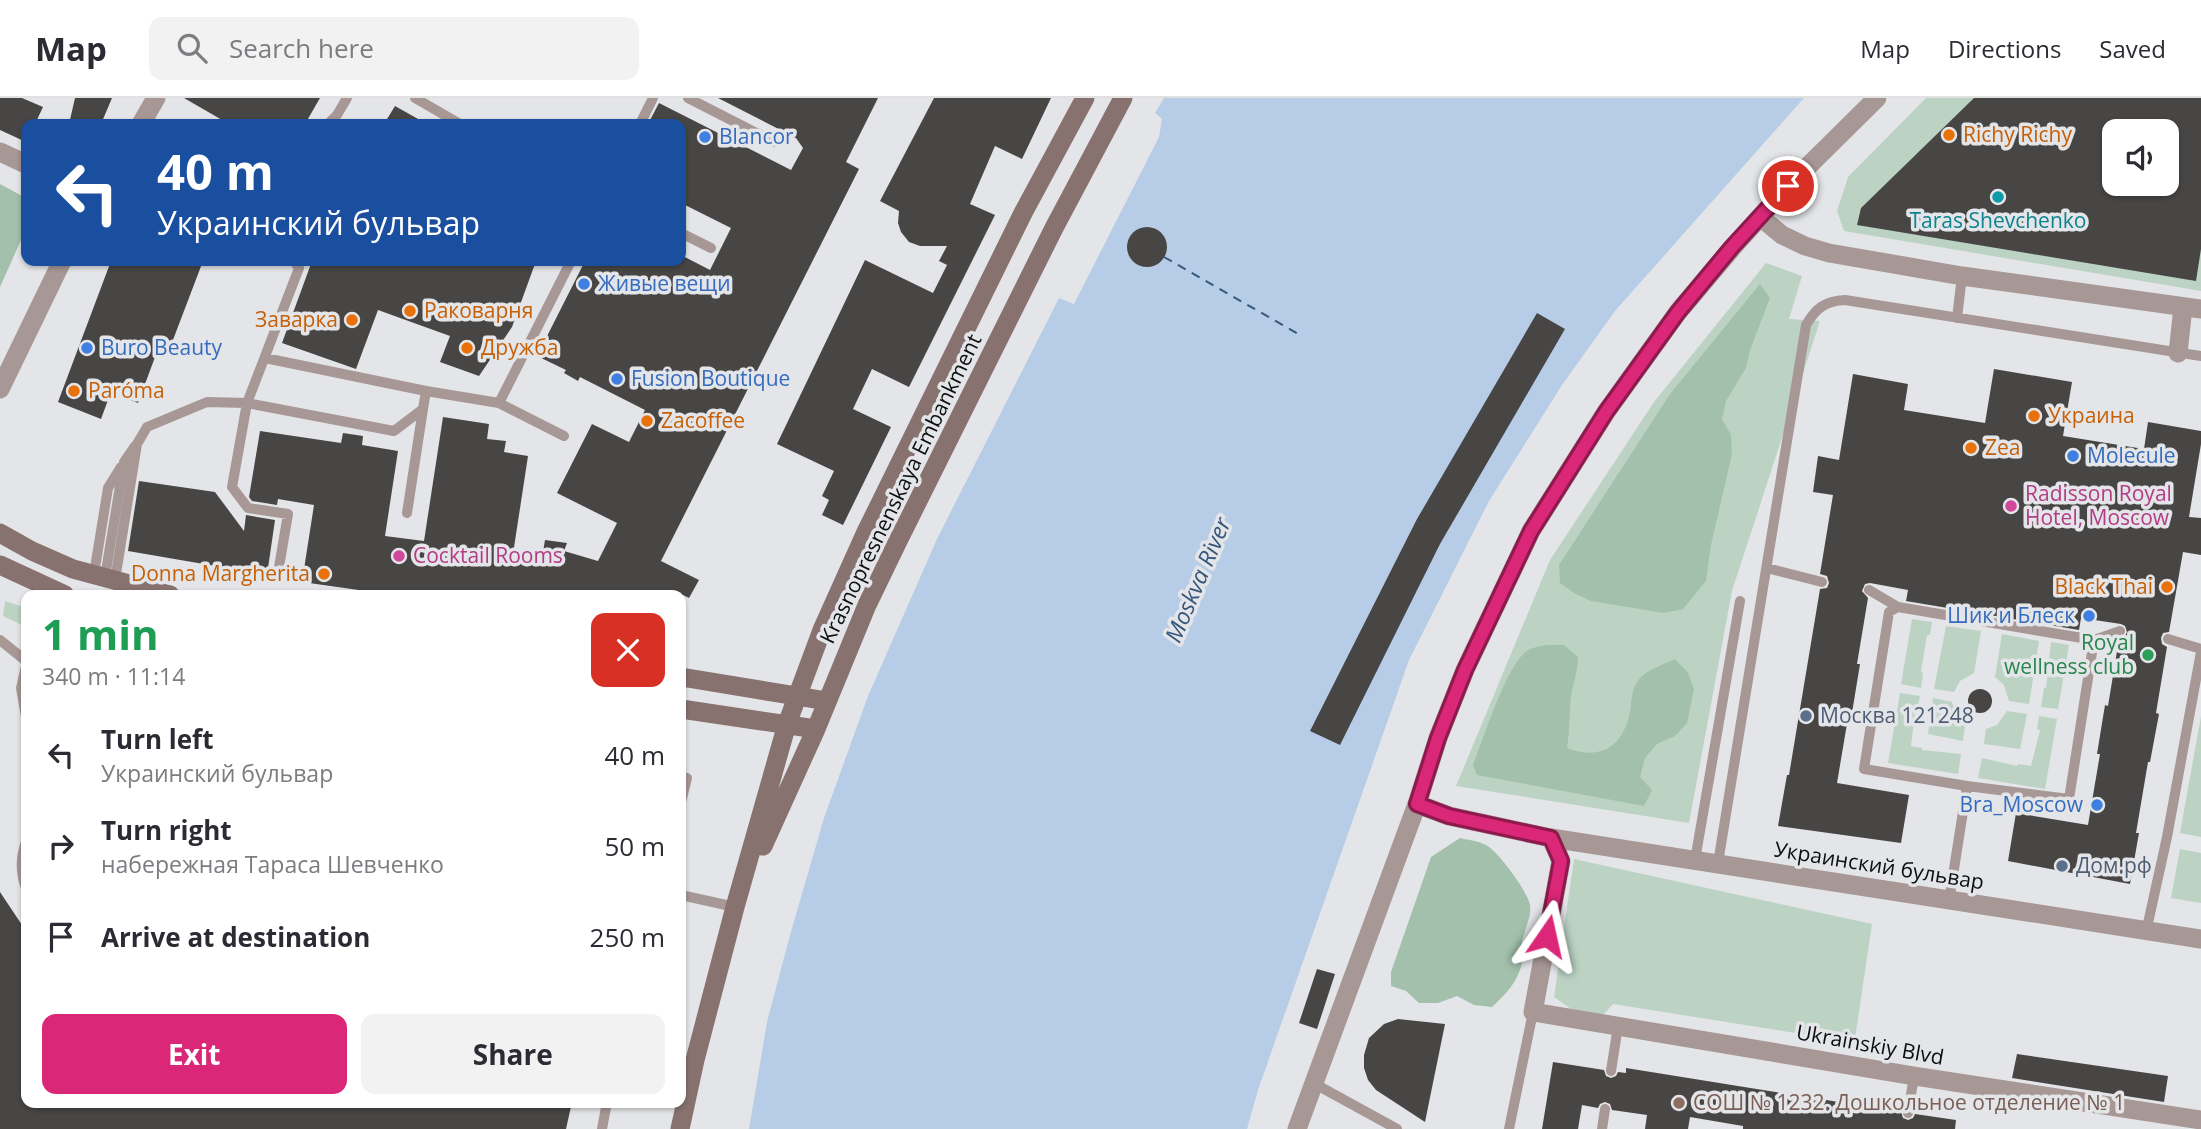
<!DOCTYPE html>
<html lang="en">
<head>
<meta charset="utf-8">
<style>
	:root { --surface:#fff; --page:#f2f2f3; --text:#2b2b33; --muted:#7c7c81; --line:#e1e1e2; --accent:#db2777 }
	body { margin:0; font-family:"Open Sans",sans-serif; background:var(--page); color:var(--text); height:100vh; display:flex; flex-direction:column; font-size:26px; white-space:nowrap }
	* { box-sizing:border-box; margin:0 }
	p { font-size:23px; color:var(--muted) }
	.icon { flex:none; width:38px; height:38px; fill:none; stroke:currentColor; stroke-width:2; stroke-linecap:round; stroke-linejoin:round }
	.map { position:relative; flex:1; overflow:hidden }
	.side { position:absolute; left:21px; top:492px; width:665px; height:518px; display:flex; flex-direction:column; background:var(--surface); border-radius:14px; box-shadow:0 2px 5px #0004 }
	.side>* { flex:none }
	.banner { position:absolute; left:21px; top:21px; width:665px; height:147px; border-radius:14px; box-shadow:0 2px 5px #0004; background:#1a4fa0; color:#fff; overflow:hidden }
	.tools { position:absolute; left:2102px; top:21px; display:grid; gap:14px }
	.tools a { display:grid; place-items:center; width:77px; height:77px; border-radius:14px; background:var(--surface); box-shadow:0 2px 5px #0004; font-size:35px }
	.pin { position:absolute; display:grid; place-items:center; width:60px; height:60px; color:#fff; margin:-30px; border:4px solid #fff; border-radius:50%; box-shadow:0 2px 7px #0007 }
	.me { position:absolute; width:77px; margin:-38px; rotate:11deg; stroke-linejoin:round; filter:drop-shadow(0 0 5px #0008) }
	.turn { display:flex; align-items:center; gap:24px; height:147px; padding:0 21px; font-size:32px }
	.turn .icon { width:91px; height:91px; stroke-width:2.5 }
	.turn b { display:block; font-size:49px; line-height:60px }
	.round { display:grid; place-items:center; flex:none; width:74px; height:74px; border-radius:14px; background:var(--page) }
	.head { display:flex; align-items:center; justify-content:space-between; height:119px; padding:0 21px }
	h1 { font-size:42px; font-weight:700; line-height:52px; color:#1e9e55 }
	.action { display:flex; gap:14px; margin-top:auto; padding:14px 21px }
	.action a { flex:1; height:80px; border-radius:14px; background:var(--accent); color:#fff; font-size:28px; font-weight:700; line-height:80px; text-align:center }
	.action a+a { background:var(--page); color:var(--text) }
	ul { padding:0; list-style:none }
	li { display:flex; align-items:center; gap:21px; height:91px; padding:0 21px }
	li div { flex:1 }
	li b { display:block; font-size:26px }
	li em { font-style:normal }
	header { display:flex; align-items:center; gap:42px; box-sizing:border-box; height:98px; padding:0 35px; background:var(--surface); border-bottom:2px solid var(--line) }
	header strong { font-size:33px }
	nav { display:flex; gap:38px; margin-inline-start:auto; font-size:24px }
	.search { width:490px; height:63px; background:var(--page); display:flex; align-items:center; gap:18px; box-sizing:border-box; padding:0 24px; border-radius:14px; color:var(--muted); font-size:26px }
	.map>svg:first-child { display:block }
</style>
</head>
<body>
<header>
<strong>Map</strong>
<div class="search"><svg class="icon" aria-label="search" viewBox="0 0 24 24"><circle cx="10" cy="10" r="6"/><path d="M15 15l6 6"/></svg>Search here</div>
<nav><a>Map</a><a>Directions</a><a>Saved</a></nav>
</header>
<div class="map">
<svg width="2201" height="1031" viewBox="0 0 2201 1031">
	<rect width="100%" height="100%" fill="#e4e5e8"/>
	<path fill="#bcd3c4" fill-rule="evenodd" d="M1926 0H2201V193L1844 133 1837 113 1848 79ZM2114 33H2166V86H2114Z
		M1766 165 1802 178 1789 221 1820 223 1732 493 1689 725 1456 688 1550 462 1654 304Z
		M5 503 26 510V529L3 518Z
		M1912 521 1932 524 1930 537H1927L1921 574 1923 575 1921 590 1901 586Z
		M1946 528 1981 533 1974 575 1960 583 1954 594 1934 591Z
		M2002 536 2039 543 2029 606 2009 603 2004 587 1995 579Z
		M2051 544 2069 547 2058 611 2041 609 2044 590H2046Z
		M1900 595 1920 598 1917 612 1915 613 1911 648 1922 650V652L1961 656 1958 676 1888 665Z
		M1933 600 1952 604 1957 619 1965 627 1963 643 1928 636Z
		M2007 613 2027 616 2020 651 1984 646 1986 631 1997 627Z
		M2039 618 2057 621 2045 691 1978 680 1982 660 2017 668 2018 666 2031 668 2040 632 2037 631Z
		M2201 618V739L2180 735Z
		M2180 751 2201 755V805L2171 800Z
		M1574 761 1872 826 1853 954 1839 951 1833 941 1613 906 1603 917 1571 911 1554 899Z"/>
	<path fill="#a2c0ac" d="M0 86 26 100V131L0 189Z
		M1760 186 1770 200 1750 252 1746 270 1726 303 1722 321 1731 337 1732 356 1711 447 1706 483 1683 511 1664 515 1591 503 1574 495 1560 485 1559 467 1670 296Z
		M1546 547H1564L1578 559C1578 573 1573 585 1571 598 1569 616 1570 633 1567 650 1600 663 1623 649 1630 614 1632 600 1631 590 1641 579 1649 571 1665 566 1675 561L1688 575 1694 591 1687 625 1675 638 1657 646 1645 660 1640 679 1652 692 1644 708 1477 677 1473 667C1483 643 1508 560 1530 551 1535 549 1541 548 1546 547Z
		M1460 740C1468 742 1479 743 1486 747 1498 753 1528 794 1530 807 1532 818 1524 832 1522 844 1521 851 1524 858 1522 865 1518 884 1505 897 1492 909L1474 907 1457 898 1438 905H1419L1406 893 1391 888V874L1431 759Z"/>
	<path fill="#b7cde7" d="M1164 0H1804L1615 213 1562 287 1489 403 1409 562 1258 992 1247 1031H749L767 924 790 837 824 720 868 598 937 441 1059 200 1074 206 1159 39 1162 21 1155 15Z"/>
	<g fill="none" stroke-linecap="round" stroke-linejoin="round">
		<path stroke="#36587d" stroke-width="2" stroke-dasharray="9 7" stroke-linecap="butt" d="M1164 159 1300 237"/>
	</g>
	<path fill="#484644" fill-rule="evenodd" d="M0 0H22L43 9 35 26H26V44L0 32Z
		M75 0H112L101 26H69Z
		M184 0H320L305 26H229Z
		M718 0H878L846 64 859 71 661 463 699 482 689 500 683 497H394L302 484 314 407 278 401 277 407 252 403 249 399 260 333 341 345 343 335 363 338 362 347 398 353 385 438 424 443 443 319 489 326 487 341 506 343 504 354 528 358 513 456 542 460 545 442 567 445 564 453 598 463 617 425 557 395 592 326 629 344 645 312 580 279 578 283 564 275 566 272 537 258 585 163H681V157L710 172 731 130 681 105V26H648L659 5 791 72 803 50 796 40Z
		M934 0H1051L1022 61 995 48 970 106 995 117 909 289 872 271 853 311 891 329 843 427 822 417 829 402 822 398 834 373 777 346 865 162 933 195 947 167 939 163 947 148H920L909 144 901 134 898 125 899 113 880 103Z
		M1974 0H2201V151L2196 183 1857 127 1861 110ZM2114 33H2166V86H2114Z
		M395 8 427 26H384Z
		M1127 149a20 20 0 1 1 40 0a20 20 0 1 1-40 0Z
		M111 163H203L168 255 158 251 138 305 111 294 101 321 58 304Z
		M312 163H536L512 229 479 278 440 264 450 238 378 212 356 271 282 245Z
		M1537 215 1565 231 1440 446 1340 647 1310 633 1417 421Z
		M1994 271 2072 284 2063 338 2144 351 2148 324 2201 333V346L2189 419 2201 420V457L2183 454 2169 534 2163 535 2161 540 2162 546 2167 549 2156 615 2159 616 2150 664H2148L2136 735H2139L2130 786 2008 763 2016 715 2088 727 2100 656H2097L2105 607 2108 608 2119 541 2125 538 2127 534 2125 528 2121 526 2081 520 2079 532 1906 503 1908 492 1870 485 1865 486 1862 493 1868 500 1857 566H1860L1852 615 1849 614 1837 685 1909 697 1901 745 1778 728 1787 677H1789L1820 491 1827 490 1829 485 1827 478 1820 476 1833 397 1813 394 1818 358 1839 362 1853 276 1908 286 1904 312 1985 325Z
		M139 383 215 394 244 433 246 417 275 422 267 477 128 453Z
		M1968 603a12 12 0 1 1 24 0a12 12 0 1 1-24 0Z
		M0 794 26 833V1004H572L566 1031H0Z
		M1317 871 1335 876 1317 931 1299 925Z
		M1398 921 1445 926 1425 1024 1376 992 1368 982 1364 970V957L1369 940 1384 926Z
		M2017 956 2168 978 2164 1004 2012 980Z
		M1553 964 1604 972 1606 978 1611 980 1616 978 1618 974 1626 975V970L1901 1014 1903 1020 1908 1022 1913 1020 1915 1016 1956 1022 1955 1031H1743V1028L1690 1019 1688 1031H1645L1647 1017 1612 1012 1610 1006 1605 1004 1600 1006 1598 1010 1582 1007 1578 1031H1542Z"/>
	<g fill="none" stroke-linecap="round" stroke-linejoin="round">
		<path stroke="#a79795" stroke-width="10" d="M415 0 460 26
			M688 0 774 44
			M328 26 337 17 347 0
			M640 26 653 0
			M681 135 711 150
			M1957 220 1962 178
			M265 260 426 293
			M499 305 571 163
			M407 415 423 311
			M1767 470 1822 484
			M278 475 288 416 248 410 232 389 247 305 394 333 423 311 426 293 499 305 564 338
			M94 476 108 390 121 369
			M105 479 124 364 135 348
			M115 482 137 346 147 329 207 304 247 305 299 170 294 163
			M1869 492 1898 509
			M2168 541 2201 551
			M0 542 26 563
			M26 568 21 590 26 619
			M681 679 687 680 681 704
			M1967 688 1864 671 1889 514 1898 509 2094 542
			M26 744C20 760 20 774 26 790
			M1695 762 1740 503
			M1718 765 1806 227C1816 210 1825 203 1845 202L2201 258
			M681 797 735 809
			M1949 803 1967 688 2069 701 2094 542 2120 533
			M2146 834 2167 739 2201 554
			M1611 973 1618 928
			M1315 986 1397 1031
			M1908 1015 1914 978
			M602 1031 607 1004
			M1509 1031 1533 914
			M1602 1031 1605 1011"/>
		<path stroke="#a79795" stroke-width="19" d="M1760 119 1782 137 1805 148 1829 155 1962 178 2201 211
			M2178 255 2183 209
			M1551 740 1561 763 1533 914 1914 978 2201 1022
			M1297 1031 1417 706"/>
		<path stroke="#a79795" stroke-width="19" d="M1877 0 1788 88 1732 150 1678 214 1606 314 1531 433 1465 572 1438 640 1417 706 1449 718 1551 740 2201 841
			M141 26 156 0
			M0 54 26 66
			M0 291 62 163"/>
		<path stroke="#88726f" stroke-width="19" d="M0 435 32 453 73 471 170 497
			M0 467 65 497
			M681 579 827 603
			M681 611 816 631
			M763 748 816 631 867 507 897 445 1054 130 1123 0
			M680 1031 695 962 735 809 787 626 822 532 866 434 1023 115 1085 0"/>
	</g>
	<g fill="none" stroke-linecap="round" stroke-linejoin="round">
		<defs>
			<path id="route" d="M1547 838 1561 763 1551 740 1449 718 1417 706 1438 640 1465 572 1531 433 1606 314 1678 214 1732 149 1788 88"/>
		</defs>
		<use href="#route" stroke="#8e194d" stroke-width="18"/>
		<use href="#route" stroke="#db2777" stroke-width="12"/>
	</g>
	<g fill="#e8710a" stroke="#e4e5e8" stroke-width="2.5">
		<circle cx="1949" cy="37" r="7"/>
		<circle cx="410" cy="213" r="7"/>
		<circle cx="352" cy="222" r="7"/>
		<circle cx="467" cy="250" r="7"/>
		<circle cx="74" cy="293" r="7"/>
		<circle cx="2034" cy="318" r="7"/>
		<circle cx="647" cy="323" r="7"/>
		<circle cx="1971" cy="350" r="7"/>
		<circle cx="324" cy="476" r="7"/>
		<circle cx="2167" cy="489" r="7"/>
	</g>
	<g fill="#3f7fe0" stroke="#e4e5e8" stroke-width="2.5">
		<circle cx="705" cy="39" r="7"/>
		<circle cx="584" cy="186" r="7"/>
		<circle cx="87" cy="250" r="7"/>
		<circle cx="617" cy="281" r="7"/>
		<circle cx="2073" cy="358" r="7"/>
		<circle cx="2089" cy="518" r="7"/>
		<circle cx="2097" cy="707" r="7"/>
	</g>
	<circle fill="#0f9aa8" stroke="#e4e5e8" stroke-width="2.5" cx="1998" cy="99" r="7"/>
	<g fill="#d1479c" stroke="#e4e5e8" stroke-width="2.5">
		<circle cx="2011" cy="408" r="7"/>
		<circle cx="399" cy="458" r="7"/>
	</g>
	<circle fill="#2e9e5b" stroke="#e4e5e8" stroke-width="2.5" cx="2148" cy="557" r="7"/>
	<g fill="#5c6f8a" stroke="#e4e5e8" stroke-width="2.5">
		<circle cx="1806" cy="618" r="7"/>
		<circle cx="2062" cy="768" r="7"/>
	</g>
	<circle fill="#8d6e63" stroke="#e4e5e8" stroke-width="2.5" cx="1679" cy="1005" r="7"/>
	<g text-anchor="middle" stroke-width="7" stroke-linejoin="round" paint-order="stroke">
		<g font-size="21" fill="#c56008" stroke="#e4e5e8" text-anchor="start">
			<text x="1963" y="44">Richy Richy</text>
			<text x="424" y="220">Раковарня</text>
			<text x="338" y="229" text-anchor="end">Заварка</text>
			<text x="481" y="257">Дружба</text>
			<text x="88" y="300">Paróma</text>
			<text x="2048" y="325">Украина</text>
			<text x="661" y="330">Zacoffee</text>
			<text x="1985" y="357">Zea</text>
			<text x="310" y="483" text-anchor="end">Donna Margherita</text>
			<text x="2153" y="496" text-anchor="end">Black Thai</text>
		</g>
		<g font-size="21" fill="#366cbe" stroke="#e4e5e8" text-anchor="start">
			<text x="719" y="46">Blancor</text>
			<text x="598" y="193">Живые вещи</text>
			<text x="101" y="257">Buro Beauty</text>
			<text x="631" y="288">Fusion Boutique</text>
			<text x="2087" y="365">Molecule</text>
			<text x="2075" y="525" text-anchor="end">Шик и Блеск</text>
			<text x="2083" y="714" text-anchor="end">Bra_Moscow</text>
		</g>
		<g font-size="21" fill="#0d838f" stroke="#e4e5e8">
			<text x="1998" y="130">Taras Shevchenko</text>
		</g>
		<g font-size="21" fill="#0d0e0f" stroke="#e4e5e8">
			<text transform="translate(901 391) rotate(-64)" y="7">Krasnopresnenskaya Embankment</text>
			<text transform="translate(1879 768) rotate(9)" y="7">Украинский бульвар</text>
			<text transform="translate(1870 947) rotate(10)" y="7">Ukrainskiy Blvd</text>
		</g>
		<g font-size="21" fill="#b23c85" stroke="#e4e5e8" text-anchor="start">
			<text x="2025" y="403">Radisson Royal<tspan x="2025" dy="24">Hotel, Moscow</tspan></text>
			<text x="413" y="465">Cocktail Rooms</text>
		</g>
		<g font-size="21" fill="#27864d" stroke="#e4e5e8" text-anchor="end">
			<text x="2134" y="552">Royal<tspan x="2134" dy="24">wellness club</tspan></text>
		</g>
		<g font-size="21" fill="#4e5e75" stroke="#e4e5e8" text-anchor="start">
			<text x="1820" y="625">Москва 121248</text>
			<text x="2076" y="775">Дом.рф</text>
		</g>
		<g font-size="21" fill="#785e54" stroke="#e4e5e8" text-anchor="start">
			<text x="1693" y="1012">СОШ № 1232. Дошкольное отделение № 1</text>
		</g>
		<g font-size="23" font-style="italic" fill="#36587d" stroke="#e4e5e8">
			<text transform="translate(1198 482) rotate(-67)" y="8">Moskva River</text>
		</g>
	</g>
</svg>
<div class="tools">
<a><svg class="icon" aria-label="sound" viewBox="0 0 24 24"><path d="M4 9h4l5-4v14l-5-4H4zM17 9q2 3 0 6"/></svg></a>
</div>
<div class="pin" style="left:1788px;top:88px;background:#d93025"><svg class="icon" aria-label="arrive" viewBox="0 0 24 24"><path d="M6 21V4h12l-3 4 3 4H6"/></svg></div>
<svg class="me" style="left:1547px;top:838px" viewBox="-20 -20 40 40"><path d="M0-17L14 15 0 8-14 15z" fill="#db2777" stroke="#fff" stroke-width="4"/></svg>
<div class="banner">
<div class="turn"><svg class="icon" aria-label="left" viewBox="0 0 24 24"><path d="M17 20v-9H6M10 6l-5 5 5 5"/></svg><div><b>40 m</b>Украинский бульвар</div></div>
</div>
<section class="side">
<div class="head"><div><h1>1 min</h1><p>340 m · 11:14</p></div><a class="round" style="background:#d93025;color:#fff"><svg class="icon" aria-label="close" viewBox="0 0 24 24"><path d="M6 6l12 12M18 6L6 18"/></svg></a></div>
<ul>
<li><svg class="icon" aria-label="left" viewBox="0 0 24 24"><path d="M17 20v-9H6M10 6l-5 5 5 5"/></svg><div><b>Turn left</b><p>Украинский бульвар</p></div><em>40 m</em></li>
<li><svg class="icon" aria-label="right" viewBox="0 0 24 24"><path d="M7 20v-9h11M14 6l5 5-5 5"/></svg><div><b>Turn right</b><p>набережная Тараса Шевченко</p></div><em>50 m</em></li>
<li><svg class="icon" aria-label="arrive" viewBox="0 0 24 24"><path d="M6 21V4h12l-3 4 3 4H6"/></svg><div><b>Arrive at destination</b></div><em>250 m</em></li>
</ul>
<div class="action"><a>Exit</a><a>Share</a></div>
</section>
</div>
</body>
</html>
